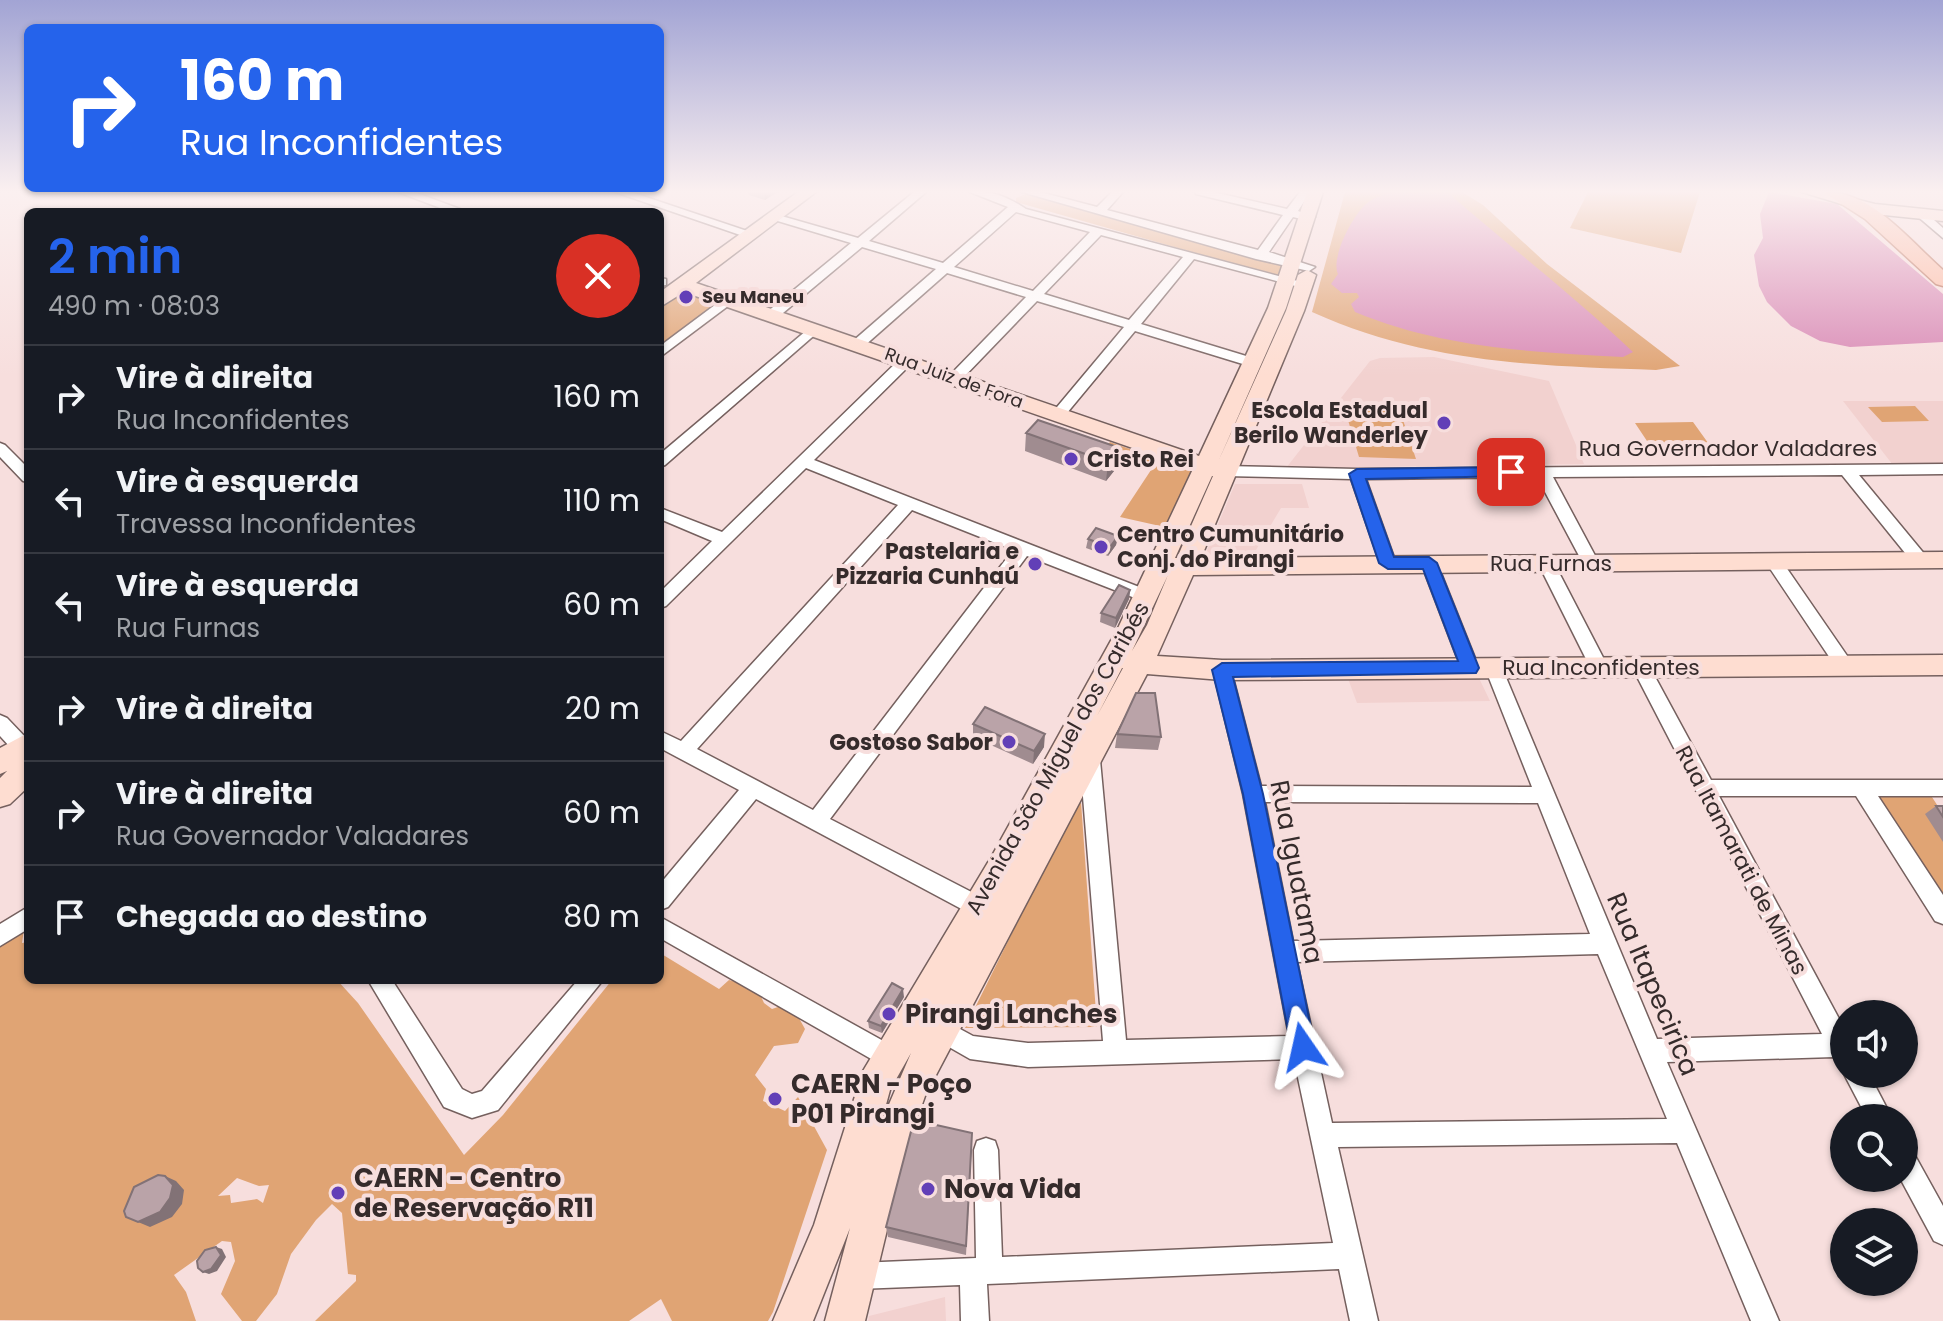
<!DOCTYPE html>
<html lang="pt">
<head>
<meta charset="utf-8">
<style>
	:root { --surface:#171b24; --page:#20242c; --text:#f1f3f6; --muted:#9ea1a6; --line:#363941; --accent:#2563eb }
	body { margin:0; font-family:Poppins,sans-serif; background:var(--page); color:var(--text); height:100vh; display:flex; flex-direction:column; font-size:30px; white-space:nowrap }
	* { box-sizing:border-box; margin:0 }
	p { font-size:26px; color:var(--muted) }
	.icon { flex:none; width:44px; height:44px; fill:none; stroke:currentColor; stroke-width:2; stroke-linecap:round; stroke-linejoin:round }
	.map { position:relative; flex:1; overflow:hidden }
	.side { position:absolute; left:24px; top:208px; width:640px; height:776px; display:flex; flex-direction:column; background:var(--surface); border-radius:12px; box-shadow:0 2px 6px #0004 }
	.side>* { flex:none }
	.top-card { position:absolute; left:24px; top:24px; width:640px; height:168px; border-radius:12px; box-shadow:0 2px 6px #0004; background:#2563eb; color:#fff; overflow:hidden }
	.buttons { position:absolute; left:1830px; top:1000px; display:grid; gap:16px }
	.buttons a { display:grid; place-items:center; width:88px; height:88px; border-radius:50%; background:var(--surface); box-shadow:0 2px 6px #0004; font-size:40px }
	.pin { position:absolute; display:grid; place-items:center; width:68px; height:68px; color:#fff; margin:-34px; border-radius:16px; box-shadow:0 4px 12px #0006 }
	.me { position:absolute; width:88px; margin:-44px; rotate:349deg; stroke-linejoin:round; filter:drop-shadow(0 0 6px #0008) }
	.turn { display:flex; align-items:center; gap:28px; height:168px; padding:0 24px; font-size:36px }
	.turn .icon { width:104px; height:104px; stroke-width:2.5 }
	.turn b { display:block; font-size:56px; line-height:68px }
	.round { display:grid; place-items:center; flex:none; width:84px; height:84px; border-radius:42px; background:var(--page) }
	.overview { display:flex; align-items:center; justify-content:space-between; height:136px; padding:0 24px }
	h1 { font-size:48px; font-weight:600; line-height:60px; color:var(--accent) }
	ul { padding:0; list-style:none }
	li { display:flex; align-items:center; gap:24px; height:104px; padding:0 24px; border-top:2px solid var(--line) }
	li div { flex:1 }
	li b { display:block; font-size:30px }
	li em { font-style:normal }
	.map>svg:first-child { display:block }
</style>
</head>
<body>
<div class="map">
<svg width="1943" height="1321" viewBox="0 0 1943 1321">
	<rect width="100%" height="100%" fill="#f7dedd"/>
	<path fill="#f2d1cf" d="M1434 357 1549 381 1584 464 1286 468 1370 361 1380 358Z
		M1843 401H1943V464L1893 465Z
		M1235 484H1302L1309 508H1281L1256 550 1258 555H1205Z
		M1347 676H1478L1490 701 1357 703Z
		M945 1297 946 1321H868L869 1316Z"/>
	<path fill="#e0a474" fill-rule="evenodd" d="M1345 192H1462L1483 205 1547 264 1680 366 1656 370C1535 366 1425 363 1312 312Z
		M1588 192H1700L1681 253 1570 228Z
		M1026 194 1277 263 1285 268 1280 277 1016 202V198Z
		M678 295H695L718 303 660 348V308Z
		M1915 406 1929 421 1882 422 1868 407Z
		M1345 410 1400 411 1416 459 1359 457Z
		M1693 422 1711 447H1651L1635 423Z
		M1110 442 1193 471 1169 528 1120 517 1151 470 1103 452Z
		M1871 793 1930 794 1943 814V902Z
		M1081 802 1097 1027 965 1028 1072 812Z
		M24 929 22 943 28 942V980H337L358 1003 464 1155 503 1115 612 980H660V953L719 989 729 980 757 988 764 1003 772 1009 784 1005 795 1011 805 1029 798 1043 774 1046 755 1075 766 1089 763 1101 785 1111 798 1097 827 1150 773 1312 768 1321H672L661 1299 629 1321H315L356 1281V1275L348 1274 342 1213 332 1204 316 1220 291 1254 277 1294 256 1321H242L221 1294 235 1261 231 1242 222 1241 174 1275 186 1292 196 1321 0 1320V937ZM237 1178 259 1186 269 1185 263 1203 257 1199 231 1203 230 1195 218 1196Z"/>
	<path fill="#d98bb6" d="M1394 192H1447C1509 246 1573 295 1633 352L1623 357C1531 352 1442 348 1355 312L1351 304 1359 297 1357 293H1342L1331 284 1338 274C1330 257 1355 210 1370 201 1377 196 1387 194 1394 192Z
		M1769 192 1837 204 1943 294V342L1850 347 1820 341 1791 326 1767 302 1759 286 1754 255 1763 238 1760 214Z"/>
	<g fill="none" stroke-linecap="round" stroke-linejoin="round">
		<defs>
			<path id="street" d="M398 192H414L468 212H451Z
				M615 192H631L756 234 746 237Z
				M914 192H926L869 241 943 263 1008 207 970 192C992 190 1008 197 1026 209L1305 283 1299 287 1194 259 1141 324 1256 359V365H1246L1135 331 1062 419H1052V413L1124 327 1037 301 960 381H950V375L1026 297 947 273 863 347H853V341L936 269 862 247 777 318H767V312L851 243 771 219V213L858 238ZM1016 212 1090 232 1033 291 954 267ZM1101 235 1183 257 1129 320 1044 294Z
				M1022 192H1040L1097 207 1112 192H1123L1107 210 1258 250 1283 215 1196 194 1195 192H1213L1287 209 1300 192H1310L1298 211 1315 217 1309 221 1293 217 1269 252 1315 267 1309 271 1256 259Z
				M1916 211H1924L1943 228V238L1916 215Z
				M660 278 666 279V285L660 286Z
				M727 296 732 297V303L660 357V346Z
				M813 325 820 329 818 332 665 465 660 467V454Z
				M907 356 914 360 912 363 814 460 1152 592 1155 596 1152 600H1140L1027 556 830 819 985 899 988 906 985 913 977 916 969 913 756 799 668 907 660 910V884L739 790 660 748V731L681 741 898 505 806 468 666 606 660 608V592L712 541 660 519V508L722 532 902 357ZM912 510 1013 550 813 810 697 749Z
				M0 443 5 445 28 468V482L23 481 0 457Z
				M1943 464V474L1859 475 1926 556 1928 560 1920 566 1914 564 1842 475 1553 477 1599 563 1591 569 1585 567 1537 477 1366 479 1396 563 1388 569 1380 563 1351 479 1225 476 1217 471 1225 466 1357 469Z
				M1773 555 1779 557 1850 660 1853 665 1850 670H1838L1765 561Z
				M1429 557 1437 563 1479 668 1476 673H1464L1461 668 1421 563Z
				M1546 557 1554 563 1608 667 1605 672H1593L1590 667 1538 563Z
				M1641 660 1647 662 1711 780H1943V796H1878L1943 895V924L1935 921 1856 796H1719L1844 1028V1064L1834 1057 1667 1062 1779 1321H1751L1677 1143 1338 1147 1378 1321H1350L1339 1269 987 1284 989 1321H961L960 1285 858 1289 849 1285 845 1276 849 1267 858 1263 976 1258 974 1150 977 1141 986 1138 995 1141 998 1150 1002 1257 1333 1243 1294 1059 1028 1067 970 1059 928 1035 924 1027 928 1019 936 1016 973 1036 1028 1043 1103 1041 1080 760 1083 754 1090 752 1097 754 1100 760 1126 1040 1289 1036 1243 794 1213 670 1216 665H1228L1231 670 1261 786 1532 787 1485 668 1488 663H1500L1657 1039 1822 1034 1632 667 1635 662ZM1265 802 1538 803 1590 934 1293 941ZM1598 954 1667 1119 1332 1123 1297 962Z
				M0 715 7 718 28 740V761L21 759 0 736Z
				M28 907V929L0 946V924Z
				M660 917 896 1048 900 1056 896 1064 888 1068 880 1064 660 938Z
				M368 980H392L462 1089 472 1094 482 1091 578 980H603L498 1110 472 1118 444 1107Z
				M1844 1074H1869L1892 1118H1867Z
				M1904 1149 1913 1152 1943 1206V1245L1934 1241 1900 1178H1904Z"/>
			<path id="secondary" d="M798 192H816L696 283 1199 456 1268 308 1307 192H1323L1286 308 1218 462 1286 311 1298 275 1307 270 1316 275 1304 311 1201 558 1943 552V568L1193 575 1157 656 1222 660 1943 655V675L1222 680 1147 674 925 1096 906 1151 865 1321H825L850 1228 813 1321H773L814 1225 863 1071 993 854 1119 626 1193 469 684 292 660 307V292ZM1213 476 1177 558H1175L1212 476ZM1168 575 1147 625 1132 651ZM1122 668H1123L1097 716ZM911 1053 881 1123 890 1090Z
				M1802 192H1827L1875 204 1943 211V221L1874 214Z
				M28 733V787L10 804 0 807V778L7 771 0 774V748Z"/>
			<path id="primary" d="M1823 192C1870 189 1910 241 1943 270V286L1936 284 1865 219Z"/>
		</defs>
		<use href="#street" stroke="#75605e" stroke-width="3"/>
		<use href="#secondary" stroke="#75605e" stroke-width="3"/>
		<use href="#primary" stroke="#b66b51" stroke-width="3"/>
		<use href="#street" fill="#fff" fill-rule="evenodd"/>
		<use href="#secondary" fill="#feddd1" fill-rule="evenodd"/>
		<use href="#primary" fill="#fdbba3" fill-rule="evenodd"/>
	</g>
	<path fill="#a08c90" d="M748 192H777L765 200 749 195Z
		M1026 433 1120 448 1118 466 1106 481 1025 451Z
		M1118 536 1116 545 1108 556 1086 548 1088 539Z
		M1130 590 1129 599 1115 628 1100 622 1101 613Z
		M973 724 1044 747 1033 764 973 737Z
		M1117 734 1161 737 1158 750 1115 748Z
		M1936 806H1943V842L1925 814Z
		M904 997 882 1033 869 1028 868 1021Z
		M972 1144 966 1255 888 1237 886 1227Z"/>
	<path fill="#827276" d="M767 192H777L765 200 764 194Z
		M1120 448 1118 466 1106 481 1108 462Z
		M1118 536 1116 545 1108 556 1110 547Z
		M1130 590 1129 599 1115 628 1116 618Z
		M1045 734 1044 747 1033 764 1034 751Z
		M903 989 904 997 882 1033 881 1026Z
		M165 1176 176 1181 184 1190 182 1204 172 1217 150 1227 138 1222Z
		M216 1247 222 1249 226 1257 217 1271 209 1274 203 1272Z"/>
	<path fill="#baa3a8" stroke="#827276" stroke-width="2" d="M1038 420 1120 448 1108 462 1026 433Z
		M1096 528 1118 536 1110 547 1088 539Z
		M1119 585 1130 590 1116 618 1101 613Z
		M1136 693H1155L1161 737 1117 734Z
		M985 707 1045 734 1034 751 973 724Z
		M1936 806H1943V817Z
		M892 983 903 989 881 1026 868 1021Z
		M914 1120 972 1133 966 1246 886 1227Z
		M158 1175 165 1176 173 1185 170 1198 160 1212 138 1222 126 1217 124 1211 134 1187Z
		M216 1247 221 1255 211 1269 203 1272 198 1268 197 1261 205 1250Z"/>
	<linearGradient id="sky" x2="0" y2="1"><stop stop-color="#a2a4d4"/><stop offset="0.51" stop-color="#fbf0f0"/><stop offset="1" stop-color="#fbf0f0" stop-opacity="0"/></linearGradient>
	<rect width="1943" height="376" fill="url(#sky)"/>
	<path fill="#2563eb" stroke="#184099" stroke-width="2" d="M1511 467 1519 472 1516 476 1366 479 1394 557H1429L1437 563 1479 668 1476 673 1233 677 1263 794 1315 1047 1312 1056 1303 1059 1295 1056 1291 1047 1243 794 1212 670 1222 663 1458 661 1423 569H1388L1379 563 1349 474 1357 469Z"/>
	<g fill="#623fb7" stroke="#f7dedd" stroke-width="3">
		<circle cx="686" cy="297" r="8"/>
		<circle cx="1444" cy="423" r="8"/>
		<circle cx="1071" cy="459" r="8"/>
		<circle cx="1101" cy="547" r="8"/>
		<circle cx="1035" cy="564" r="8"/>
		<circle cx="1009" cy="742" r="8"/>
		<circle cx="889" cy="1014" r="8"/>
		<circle cx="775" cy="1099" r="8"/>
		<circle cx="928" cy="1189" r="8"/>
		<circle cx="338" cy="1193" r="8"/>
	</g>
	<g text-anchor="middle" stroke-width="8" stroke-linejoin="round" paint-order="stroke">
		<g font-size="18" font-weight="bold" fill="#352b2b" stroke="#f7dedd" text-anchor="start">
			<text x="702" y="303">Seu Maneu</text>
		</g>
		<g font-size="18" fill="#352b2b" stroke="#f7dedd">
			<text transform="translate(954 378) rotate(20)" y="6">Rua Juiz de Fora</text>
		</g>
		<g font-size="22" font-weight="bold" fill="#352b2b" stroke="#f7dedd" text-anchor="end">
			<text x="1428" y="418">Escola Estadual<tspan x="1428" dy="25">Berilo Wanderley</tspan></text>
			<text x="1087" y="467" text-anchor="start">Cristo Rei</text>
			<text x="1117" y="542" text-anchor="start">Centro Cumunitário<tspan x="1117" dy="25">Conj. do Pirangi</tspan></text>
			<text x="1019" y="559">Pastelaria e<tspan x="1019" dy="25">Pizzaria Cunhaú</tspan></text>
			<text x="993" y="750">Gostoso Sabor</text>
		</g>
		<g font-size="22" fill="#352b2b" stroke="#f7dedd">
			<text x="1728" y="456">Rua Governador Valadares</text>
			<text x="1551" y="571">Rua Furnas</text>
			<text x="1601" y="675">Rua Inconfidentes</text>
			<text transform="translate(1057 758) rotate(-61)" y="8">Avenida São Miguel dos Caribés</text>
			<text transform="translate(1742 860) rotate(62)" y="8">Rua Itamarati de Minas</text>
		</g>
		<g font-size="26" fill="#352b2b" stroke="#f7dedd">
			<text transform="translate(1297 872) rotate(79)" y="9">Rua Iguatama</text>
			<text transform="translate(1653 984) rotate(67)" y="9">Rua Itapecirica</text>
		</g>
		<g font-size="26" font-weight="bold" fill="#352b2b" stroke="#f7dedd" text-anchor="start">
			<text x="905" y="1023">Pirangi Lanches</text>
			<text x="791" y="1093">CAERN - Poço<tspan x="791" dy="30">P01 Pirangi</tspan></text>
			<text x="354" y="1187">CAERN - Centro<tspan x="354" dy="30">de Reservação R11</tspan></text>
			<text x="944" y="1198">Nova Vida</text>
		</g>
	</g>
</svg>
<div class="buttons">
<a><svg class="icon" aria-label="sound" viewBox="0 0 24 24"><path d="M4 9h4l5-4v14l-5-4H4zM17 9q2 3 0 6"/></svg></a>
<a><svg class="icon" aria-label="search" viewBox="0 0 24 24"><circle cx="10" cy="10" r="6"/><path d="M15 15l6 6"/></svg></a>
<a><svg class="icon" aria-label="layers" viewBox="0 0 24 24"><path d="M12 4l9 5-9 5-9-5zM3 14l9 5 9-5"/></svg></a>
</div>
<div class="pin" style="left:1511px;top:472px;background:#d93025"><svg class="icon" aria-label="arrive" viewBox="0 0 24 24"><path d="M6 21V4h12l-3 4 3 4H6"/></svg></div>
<svg class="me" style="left:1303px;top:1047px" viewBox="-20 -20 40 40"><path d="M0-17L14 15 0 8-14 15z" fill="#2563eb" stroke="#fff" stroke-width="4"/></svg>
<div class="top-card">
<div class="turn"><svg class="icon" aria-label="right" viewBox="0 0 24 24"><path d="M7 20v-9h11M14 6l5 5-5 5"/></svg><div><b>160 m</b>Rua Inconfidentes</div></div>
</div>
<section class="side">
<div class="overview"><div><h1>2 min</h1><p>490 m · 08:03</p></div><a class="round" style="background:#d93025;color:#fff"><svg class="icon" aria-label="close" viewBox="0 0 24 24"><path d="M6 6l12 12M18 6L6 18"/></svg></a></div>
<ul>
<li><svg class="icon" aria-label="right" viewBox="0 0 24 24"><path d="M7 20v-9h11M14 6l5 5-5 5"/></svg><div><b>Vire à direita</b><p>Rua Inconfidentes</p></div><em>160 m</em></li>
<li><svg class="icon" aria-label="left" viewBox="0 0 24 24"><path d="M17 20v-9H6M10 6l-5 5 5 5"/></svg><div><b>Vire à esquerda</b><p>Travessa Inconfidentes</p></div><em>110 m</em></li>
<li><svg class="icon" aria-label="left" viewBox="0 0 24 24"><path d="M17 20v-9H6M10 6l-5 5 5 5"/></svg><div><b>Vire à esquerda</b><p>Rua Furnas</p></div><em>60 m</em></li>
<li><svg class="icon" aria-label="right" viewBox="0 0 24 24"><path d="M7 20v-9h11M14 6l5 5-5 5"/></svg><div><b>Vire à direita</b></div><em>20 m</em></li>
<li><svg class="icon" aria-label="right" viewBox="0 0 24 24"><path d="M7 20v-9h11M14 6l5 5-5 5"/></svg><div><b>Vire à direita</b><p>Rua Governador Valadares</p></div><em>60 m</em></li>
<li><svg class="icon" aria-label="arrive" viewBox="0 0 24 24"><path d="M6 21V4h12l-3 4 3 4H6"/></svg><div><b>Chegada ao destino</b></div><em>80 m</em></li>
</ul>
</section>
</div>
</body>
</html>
